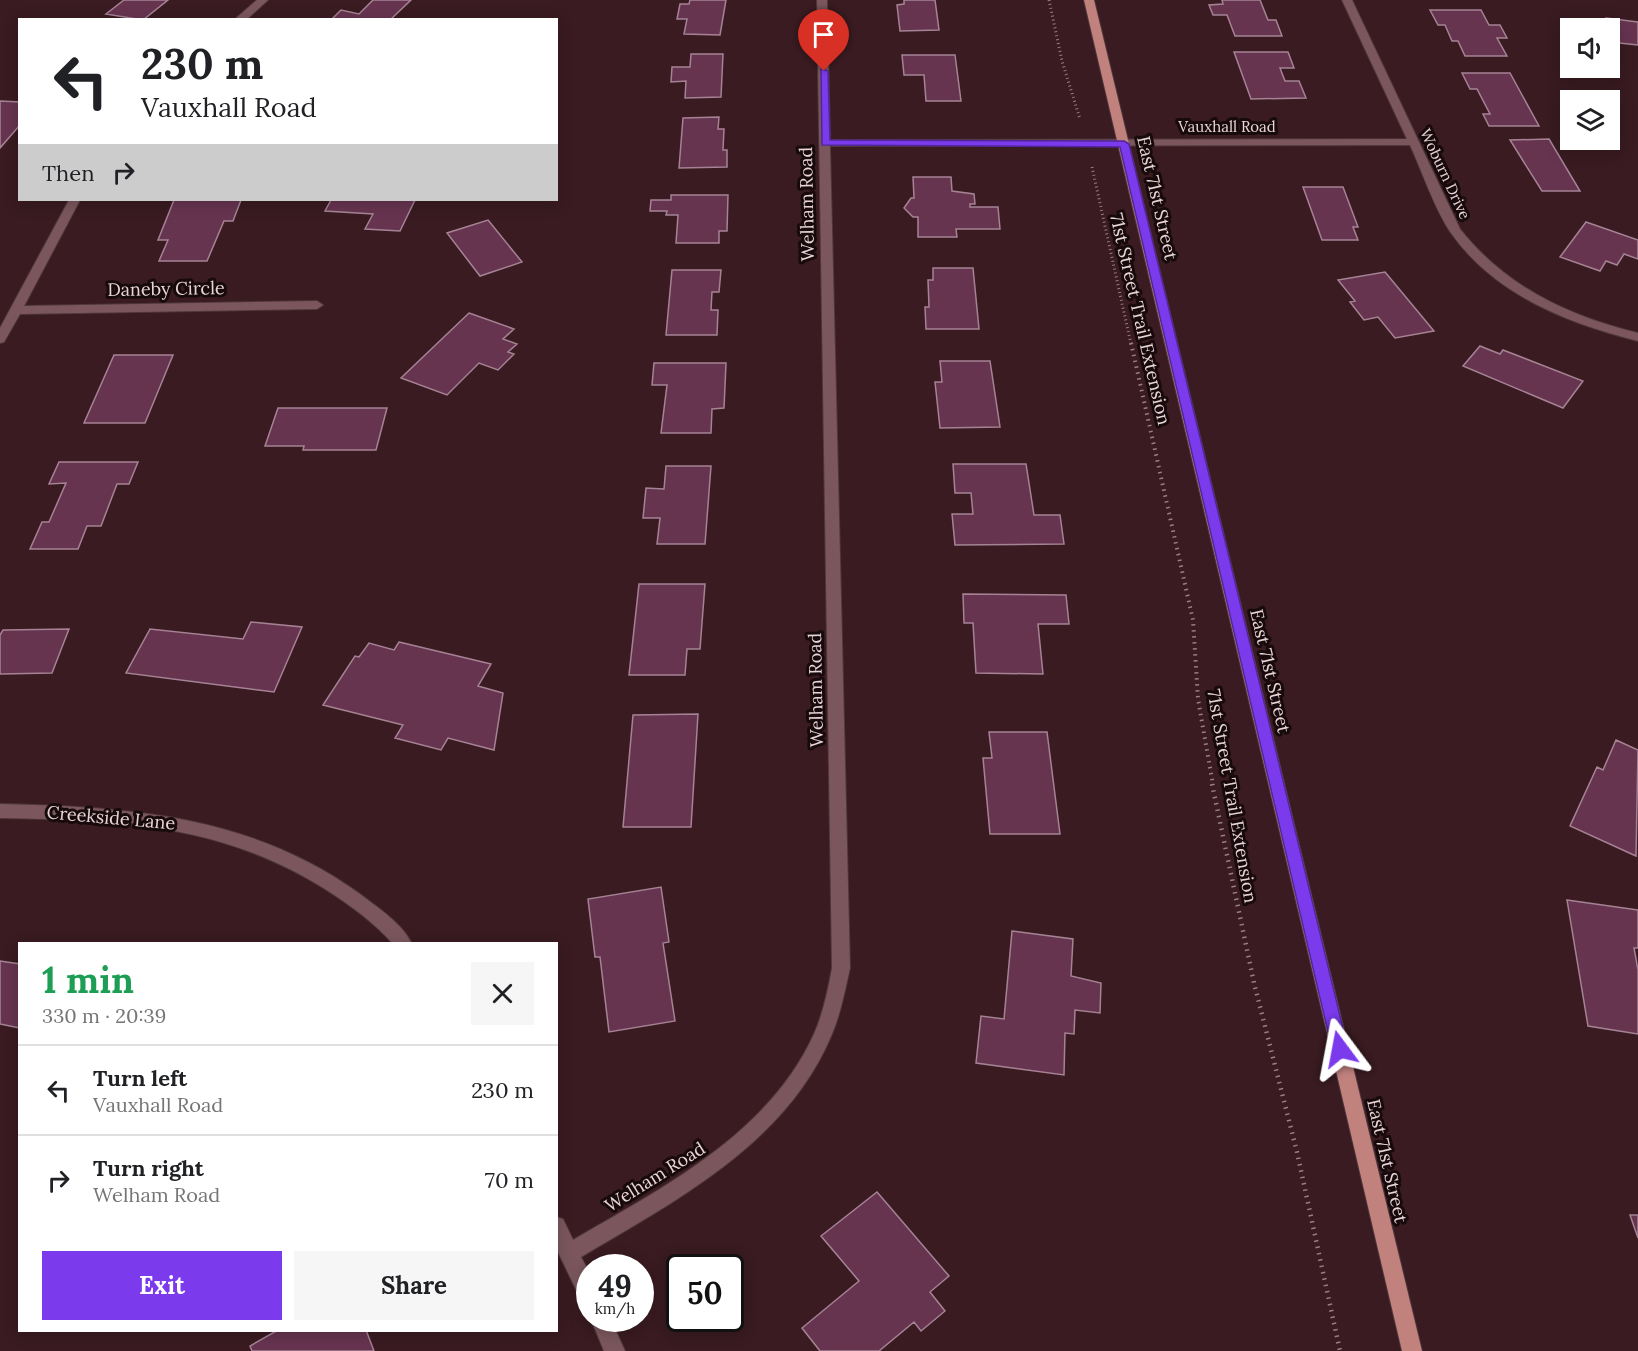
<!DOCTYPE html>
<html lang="en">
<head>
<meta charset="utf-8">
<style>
	:root { --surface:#fff; --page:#f6f6f6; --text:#202124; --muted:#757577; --line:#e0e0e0; --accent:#7c3aed }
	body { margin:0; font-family:Lora,serif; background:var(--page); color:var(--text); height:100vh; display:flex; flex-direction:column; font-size:22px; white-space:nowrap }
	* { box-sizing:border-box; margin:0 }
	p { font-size:20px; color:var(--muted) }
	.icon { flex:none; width:33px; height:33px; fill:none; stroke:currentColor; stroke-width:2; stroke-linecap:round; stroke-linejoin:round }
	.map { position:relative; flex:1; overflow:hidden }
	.details { position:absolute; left:18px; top:942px; width:540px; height:390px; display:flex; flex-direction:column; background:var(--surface); border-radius:0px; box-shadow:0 3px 15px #0003 }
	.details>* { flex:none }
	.guide { position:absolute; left:18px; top:18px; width:540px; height:183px; border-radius:0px; box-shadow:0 3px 15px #0003; background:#fff; color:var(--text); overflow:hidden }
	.buttons { position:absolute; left:1560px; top:18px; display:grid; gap:12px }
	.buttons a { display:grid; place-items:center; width:60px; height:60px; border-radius:0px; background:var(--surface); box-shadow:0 3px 15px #0003; font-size:30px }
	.speed { position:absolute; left:576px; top:1254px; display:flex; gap:12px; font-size:30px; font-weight:700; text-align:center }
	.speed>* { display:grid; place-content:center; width:78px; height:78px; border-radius:50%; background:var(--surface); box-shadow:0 3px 15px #0003; line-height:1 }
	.speed small { font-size:15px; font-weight:400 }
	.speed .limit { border:3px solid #111; border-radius:9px; background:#fff; color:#111 }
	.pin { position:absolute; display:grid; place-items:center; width:51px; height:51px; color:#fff; margin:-62px -26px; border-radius:50% 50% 50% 0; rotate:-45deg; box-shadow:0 0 6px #0007 }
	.pin .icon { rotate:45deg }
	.me { position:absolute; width:66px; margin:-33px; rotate:347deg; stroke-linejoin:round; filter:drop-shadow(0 0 4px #0008) }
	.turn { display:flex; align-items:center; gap:21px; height:126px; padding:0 24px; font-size:27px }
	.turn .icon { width:78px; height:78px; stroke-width:2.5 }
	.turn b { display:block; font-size:42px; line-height:51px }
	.then { display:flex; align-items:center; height:57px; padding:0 24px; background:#0003; gap:12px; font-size:22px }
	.round { display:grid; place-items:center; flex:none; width:63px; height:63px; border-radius:0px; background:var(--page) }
	.summary { display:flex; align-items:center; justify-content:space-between; height:102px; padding:0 24px }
	h1 { font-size:36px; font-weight:700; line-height:45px; color:#1e9e55 }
	.cta { display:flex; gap:12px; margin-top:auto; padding:12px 24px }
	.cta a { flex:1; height:69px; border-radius:0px; background:var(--accent); color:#fff; font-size:24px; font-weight:700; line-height:69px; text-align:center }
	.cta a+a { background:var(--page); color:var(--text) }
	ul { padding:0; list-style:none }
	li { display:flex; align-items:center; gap:18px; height:90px; padding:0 24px; border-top:2px solid var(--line) }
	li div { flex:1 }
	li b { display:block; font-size:22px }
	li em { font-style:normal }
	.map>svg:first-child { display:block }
</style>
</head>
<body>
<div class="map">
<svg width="1638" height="1351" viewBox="0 0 1638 1351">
	<rect width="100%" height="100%" fill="#391b21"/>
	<path fill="#673450" stroke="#a58394" stroke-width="1.5" d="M124 0H168L143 20 106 14Z
		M373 0H411L390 20H331L341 10 359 14Z
		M690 0H726L720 35 684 34 687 19H677L680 4H689Z
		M904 0H935L939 30 900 31 897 5 904 4Z
		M1222 0H1260L1268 20H1276L1282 36H1235L1227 15H1213L1209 5 1223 4Z
		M1430 10H1481L1489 25H1500L1507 38H1497L1507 56H1465L1458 41H1452L1445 25H1438Z
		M1606 18 1638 22V45L1610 42Z
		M1234 52H1288L1294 68H1280L1285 81H1299L1306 98 1251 99Z
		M691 54H723L721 97 685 98 686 81 671 82 672 67H690Z
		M902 55H955L961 101H926L924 75H904Z
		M1462 73H1510L1539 126H1489L1483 114H1490L1477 89H1470Z
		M0 101 20 102V125L0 148Z
		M719 117 718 129H724L723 150H727V167L679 168 683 118Z
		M1549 139 1580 191H1542L1510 140Z
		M913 177H951L952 191 974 194 975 204H970V207H998L1000 229H956L957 237H918V217H913L904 208 911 198H914Z
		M1303 187H1343L1358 227H1353L1358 240H1322Z
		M671 195H728L727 231H719V243H676L678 215H666L667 211H650L651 200H671Z
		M174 200H241L233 221H224L207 261H159L168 240H158Z
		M331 200H415L400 231 365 229 373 214 325 211Z
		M488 220 522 262 480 276 447 233Z
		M1586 222 1638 240V259L1624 254 1617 265 1606 261 1600 271 1560 257Z
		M933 268H973L979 329H926L925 307H929L928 280H933Z
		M672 270H721L719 292H712L711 310H718L717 335H666Z
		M1385 272 1434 331 1395 338 1378 317 1364 320 1350 302 1355 301 1338 280Z
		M469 313 514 329 503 339 517 344 508 352 514 354 498 370 479 363 447 395 401 378Z
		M1480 346 1500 354 1503 350 1583 381 1563 408 1463 366Z
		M114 355H173L145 423H84Z
		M940 361H990L1000 427 940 428 935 382H942Z
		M654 363H726L724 408 712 409 711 433H661L667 385H652Z
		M278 408H387L376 450H303L304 446H265Z
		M59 462H138L129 484H117L101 526H87L78 549H30L42 522H49L66 483 49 484Z
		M953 464H1026L1034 515H1060L1064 544 955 545 952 514H973L971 493H955Z
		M666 466H711L705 544H657L660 518H643L646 488 664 489Z
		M639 584H705L700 649H687L685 675H629Z
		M963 594 1066 595 1069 624H1038L1043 674 976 673 973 623H964Z
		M251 622 302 627 274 692 126 673 150 629 243 639Z
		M69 629 52 673 0 674V635L3 630Z
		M399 642 491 664 478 686 503 693 494 750 448 738 441 750 395 738 403 725 323 705 355 656 359 657 369 643 394 650Z
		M698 714 691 827H623L633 715Z
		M989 732H1047L1060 834H990L983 758H992Z
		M1616 740 1638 750 1636 856 1570 826 1597 767 1603 770Z
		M661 887 669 942 663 943 675 1021 609 1032 600 957H595L588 899Z
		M1567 900 1638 910V948H1634L1638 970V1034L1588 1026Z
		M1012 931 1073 939 1071 976 1101 983 1100 1013 1075 1010 1074 1034 1065 1033 1064 1075 976 1063 981 1016 1004 1019Z
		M0 961 20 964V1028L0 1024Z
		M877 1192 949 1276 930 1292 945 1311 921 1331 914 1322 879 1351H820L802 1328 859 1281 821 1236Z
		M1630 1215H1638V1238Z
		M278 1330H366L374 1351H252L250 1346Z"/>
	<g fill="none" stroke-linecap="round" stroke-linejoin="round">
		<defs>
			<path id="minor" d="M257 0H268L246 20H234Z
				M817 0H827L830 140 1407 139 1342 0H1352L1460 229C1506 287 1568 316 1638 333V341C1567 323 1495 295 1451 233 1435 210 1422 171 1410 145L830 146 850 968C845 990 841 1013 832 1034 787 1143 677 1200 581 1257L590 1274V1307L583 1304 556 1248V1217L563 1219 573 1240C662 1188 769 1134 814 1034 823 1014 828 990 832 968Z
				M69 200H80L24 306 317 301 323 305 317 309 20 314 4 342 0 343V328Z
				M0 804C129 807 251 815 360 894 378 908 402 923 412 944H393C374 922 350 905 325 889 222 824 119 820 0 818Z
				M590 1317 610 1318 625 1351H604Z"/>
			<path id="major" d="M1084 0H1094L1422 1351H1402Z"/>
		</defs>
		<use href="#minor" stroke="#4f373b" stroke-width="2"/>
		<use href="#major" stroke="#4f373b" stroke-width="2"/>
		<path stroke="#987f83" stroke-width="3" stroke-dasharray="1 3" stroke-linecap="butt" d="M1049 0 1062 61 1080 119
			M1092 167 1131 344"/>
		<path stroke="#987f83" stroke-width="4" stroke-dasharray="1.5 4.5" stroke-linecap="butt" d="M1131 343 1193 620 1198 699 1213 785"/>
		<path stroke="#987f83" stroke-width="4.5" stroke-dasharray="1.5 5" stroke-linecap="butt" d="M1212 784 1254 983 1297 1152 1340 1351"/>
		<use href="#minor" fill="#7b575d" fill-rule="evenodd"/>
		<use href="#major" fill="#c1827e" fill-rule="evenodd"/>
	</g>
	<path fill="#7c3aed" stroke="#51269a" stroke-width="1.5" d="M821 69 828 71 830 140 1124 141 1129 144 1348 1049 1346 1055 1340 1057 1334 1055 1332 1049 1120 147 822 145Z"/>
	<g text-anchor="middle" stroke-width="6" stroke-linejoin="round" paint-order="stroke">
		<g font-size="15" fill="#e9d4d7" stroke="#170a0c">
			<text x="1227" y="132">Vauxhall Road</text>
			<text transform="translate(1445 174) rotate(65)" y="5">Woburn Drive</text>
		</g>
		<g font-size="18" fill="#e9d4d7" stroke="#170a0c">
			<text transform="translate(1157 198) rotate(77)" y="6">East 71st Street</text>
			<text transform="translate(807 204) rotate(-91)" y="6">Welham Road</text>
			<text transform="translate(166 289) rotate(-1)" y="6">Daneby Circle</text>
			<text transform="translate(1140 319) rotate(77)" y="6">71st Street Trail Extension</text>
			<text transform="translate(1270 671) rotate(77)" y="6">East 71st Street</text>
			<text transform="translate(816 690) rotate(-91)" y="6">Welham Road</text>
			<text transform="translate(1232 796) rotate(80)" y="6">71st Street Trail Extension</text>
			<text transform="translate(111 818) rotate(5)" y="6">Creekside Lane</text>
			<text transform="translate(1387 1161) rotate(77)" y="6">East 71st Street</text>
			<text transform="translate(655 1177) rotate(-32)" y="6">Welham Road</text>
		</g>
	</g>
</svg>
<div class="buttons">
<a><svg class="icon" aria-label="sound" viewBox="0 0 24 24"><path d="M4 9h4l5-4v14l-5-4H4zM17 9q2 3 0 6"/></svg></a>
<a><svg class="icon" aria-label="layers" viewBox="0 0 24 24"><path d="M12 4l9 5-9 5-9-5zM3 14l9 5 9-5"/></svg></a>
</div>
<div class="speed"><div>49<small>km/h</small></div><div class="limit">50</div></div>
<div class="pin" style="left:824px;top:71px;background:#d93025"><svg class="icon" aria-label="arrive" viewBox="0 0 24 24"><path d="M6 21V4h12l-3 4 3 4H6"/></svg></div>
<svg class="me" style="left:1340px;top:1049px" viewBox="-20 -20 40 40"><path d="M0-17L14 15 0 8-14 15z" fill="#7c3aed" stroke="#fff" stroke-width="4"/></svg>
<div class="guide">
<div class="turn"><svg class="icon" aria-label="left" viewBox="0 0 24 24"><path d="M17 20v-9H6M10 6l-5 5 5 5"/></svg><div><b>230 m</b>Vauxhall Road</div></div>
<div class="then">Then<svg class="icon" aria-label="right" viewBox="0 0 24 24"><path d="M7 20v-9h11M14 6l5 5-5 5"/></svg></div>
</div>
<section class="details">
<div class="summary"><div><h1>1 min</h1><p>330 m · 20:39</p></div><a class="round"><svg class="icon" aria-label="close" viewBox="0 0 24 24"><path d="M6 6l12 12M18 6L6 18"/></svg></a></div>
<ul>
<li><svg class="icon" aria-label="left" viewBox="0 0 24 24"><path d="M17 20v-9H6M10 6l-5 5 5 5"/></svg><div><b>Turn left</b><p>Vauxhall Road</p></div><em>230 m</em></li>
<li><svg class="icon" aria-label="right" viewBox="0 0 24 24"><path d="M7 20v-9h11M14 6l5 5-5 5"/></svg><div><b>Turn right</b><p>Welham Road</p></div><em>70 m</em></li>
</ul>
<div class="cta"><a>Exit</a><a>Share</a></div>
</section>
</div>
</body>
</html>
